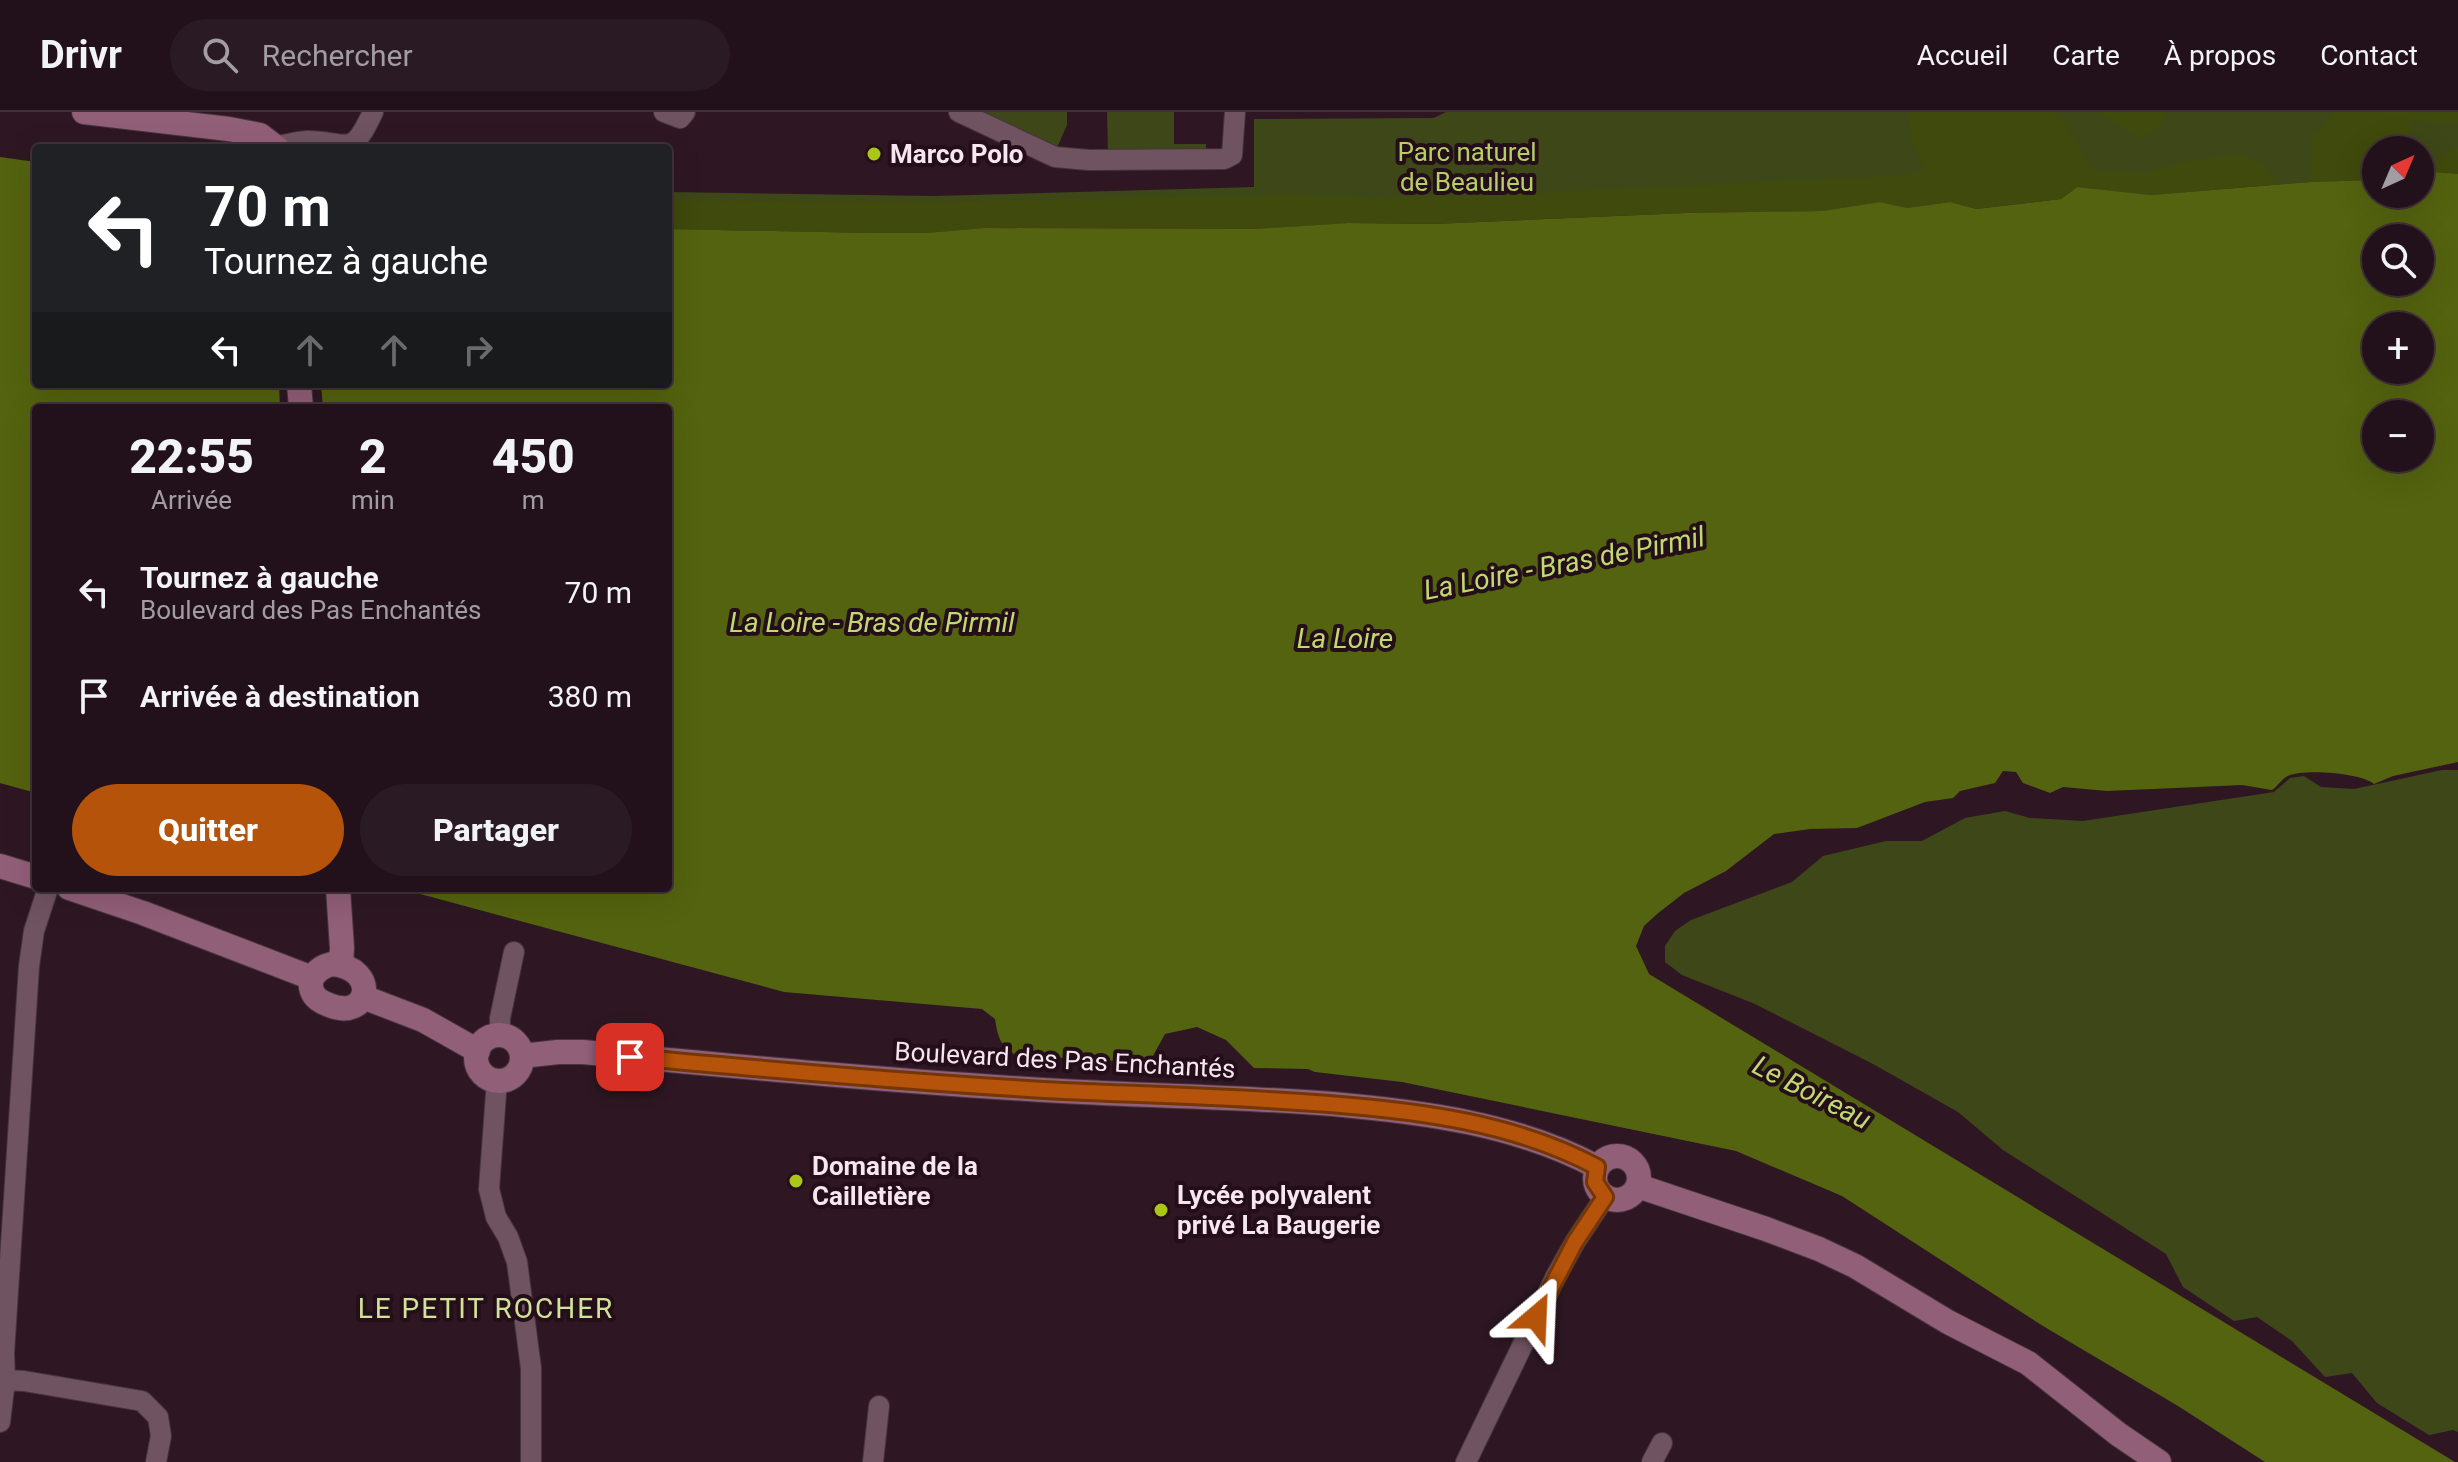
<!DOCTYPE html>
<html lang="fr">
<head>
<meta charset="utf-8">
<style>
	:root { --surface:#22111a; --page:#2a1a23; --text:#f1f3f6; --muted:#a29da2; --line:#3f3139; --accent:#b45309 }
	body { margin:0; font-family:Roboto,sans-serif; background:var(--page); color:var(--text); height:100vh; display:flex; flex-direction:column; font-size:30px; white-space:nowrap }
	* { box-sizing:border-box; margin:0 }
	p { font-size:26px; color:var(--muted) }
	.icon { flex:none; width:44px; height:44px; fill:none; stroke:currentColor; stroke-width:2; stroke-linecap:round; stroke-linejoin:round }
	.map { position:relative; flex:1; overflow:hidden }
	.sheet { position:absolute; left:32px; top:292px; width:640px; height:488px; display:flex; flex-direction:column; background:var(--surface); border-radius:8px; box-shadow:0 8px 32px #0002,0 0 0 2px var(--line) }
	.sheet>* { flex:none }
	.guide { position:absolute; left:32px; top:32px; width:640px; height:244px; border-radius:8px; box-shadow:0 8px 32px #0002,0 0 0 2px var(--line); background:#202124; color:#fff; overflow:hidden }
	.needle { width:52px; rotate:44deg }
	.fabs { position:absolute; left:2362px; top:24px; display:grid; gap:16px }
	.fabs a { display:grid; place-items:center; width:72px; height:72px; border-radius:50%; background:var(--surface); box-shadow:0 8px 32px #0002,0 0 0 2px var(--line); font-size:40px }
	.pin { position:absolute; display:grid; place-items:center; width:68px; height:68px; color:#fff; margin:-34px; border-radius:16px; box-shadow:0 4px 12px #0006 }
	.me { position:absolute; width:88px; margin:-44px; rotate:26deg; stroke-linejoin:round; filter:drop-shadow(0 0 6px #0008) }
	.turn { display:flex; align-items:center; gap:28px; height:168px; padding:0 40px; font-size:36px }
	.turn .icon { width:104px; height:104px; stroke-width:2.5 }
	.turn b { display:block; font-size:56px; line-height:68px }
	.lanes { display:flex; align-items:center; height:76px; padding:0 40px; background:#0003; justify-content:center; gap:40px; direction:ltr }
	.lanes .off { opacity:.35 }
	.eta { display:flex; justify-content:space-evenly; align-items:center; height:136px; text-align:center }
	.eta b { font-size:48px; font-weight:800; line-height:56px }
	.button { display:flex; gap:16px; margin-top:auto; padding:16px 40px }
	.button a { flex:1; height:92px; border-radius:48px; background:var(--accent); color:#fff; font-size:32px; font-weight:800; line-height:92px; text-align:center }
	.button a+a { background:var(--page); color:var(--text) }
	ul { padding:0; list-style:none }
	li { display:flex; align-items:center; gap:24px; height:104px; padding:0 40px }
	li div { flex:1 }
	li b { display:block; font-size:30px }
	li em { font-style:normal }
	header { display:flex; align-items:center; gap:48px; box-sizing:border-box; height:112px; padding:0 40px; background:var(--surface); border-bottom:2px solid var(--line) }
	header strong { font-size:38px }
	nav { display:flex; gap:44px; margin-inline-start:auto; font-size:28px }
	.search { width:560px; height:72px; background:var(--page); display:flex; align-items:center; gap:20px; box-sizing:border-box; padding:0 28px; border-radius:44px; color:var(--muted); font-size:30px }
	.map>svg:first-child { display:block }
</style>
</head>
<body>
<header>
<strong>Drivr</strong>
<div class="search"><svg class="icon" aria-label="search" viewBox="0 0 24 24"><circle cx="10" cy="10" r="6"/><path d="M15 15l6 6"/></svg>Rechercher</div>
<nav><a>Accueil</a><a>Carte</a><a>À propos</a><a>Contact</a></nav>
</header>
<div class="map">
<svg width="2458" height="1350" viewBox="0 0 2458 1350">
	<rect width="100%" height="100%" fill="#2e1723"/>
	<path fill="#3e4718" d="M972 0H1067V13L1057 36Z
		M1107 0H1174V32H1206V42H1108Z
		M1446 0H2458V75L2420 71V38H2376V68L2310 70 2151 83 2077 75 1976 97 1950 90 1907 96 1880 90 1822 99 1686 101 1348 111 1252 117 984 116 926 121 668 117V80L934 84 1254 75V7L1434 6Z
		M2442 658H2458V1320L2453 1318 2429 1323 2377 1291 2352 1261 2325 1265 2292 1229 2257 1205 2234 1209 2183 1175 2166 1142 2003 1038 1958 1000 1873 952 1755 892 1682 863 1665 850V834L1675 819 1691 808 1792 770 1823 744 1886 729H1922L1965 706 2005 699 2030 706 2083 709 2274 680 2290 666 2304 664 2321 675 2354 677Z"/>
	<path fill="#3f4a0c" d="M1907 0H2055L2069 16 2091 57 2144 61 2182 50 2238 41 2264 53 2278 72 2151 83 2077 75 2061 87 1976 97 1950 90 1907 96 1880 90 1822 99 1686 101 1434 112 1348 111 1252 117 984 116 926 121H871L668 117V88L911 90 1304 82 1367 86 1442 85 1907 63 1923 58 1911 26Z
		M2096 0H2167L2160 16 2143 26Z
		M2333 0H2458V11L2413 9 2406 38H2376V68L2310 70 2311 28Z
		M2458 35V62L2432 60 2431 48Z"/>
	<path fill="#54630f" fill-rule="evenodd" d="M0 45 36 50V272H668V117L871 121H926L984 116 1252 117 1348 111 1434 112 1686 101 1822 99 1880 90 1907 96 1950 90 1976 97 2061 87 2077 75 2151 83 2310 70 2376 68V82H2420V62L2432 60 2458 62V650L2393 664 2374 672C2361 661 2301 656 2286 665 2281 668 2277 675 2272 678L2242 673 2107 679 2063 675 2050 681 2023 671 2016 660 2003 659 1995 671 1960 679 1953 686 1925 690 1857 716 1810 717 1774 722 1726 759 1684 781 1657 802 1644 814 1636 834 1649 862 2455 1350H2265L2178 1294 2043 1214 1842 1084 1736 1039 1402 970 1315 960 1308 957 1254 956 1226 928 1197 915 1165 922 1149 951 1016 943C1000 934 998 925 995 907L982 897 784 880 398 776H668V296H36V681L0 671ZM2376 126H2420V170H2376ZM2376 214H2420V258H2376ZM2376 302H2420V346H2376Z"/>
	<path fill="#2e1723" d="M279 272H321L323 296H280Z"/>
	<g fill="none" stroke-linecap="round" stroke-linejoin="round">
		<defs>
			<path id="street" d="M664 0 680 6 685 0
				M959 0 1055 45 1089 48 1224 47 1232 43 1235 0
				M276 34C286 33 298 29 308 29 350 30 351 47 373 0
				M500 923V906L514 840
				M497 968 489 1077 496 1105 508 1125 517 1150 531 1256V1350
				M5 1268 24 1269 142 1289 158 1305 161 1324 156 1350
				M0 1310 5 1268 4 1241 29 854 34 819 48 776
				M873 1350 879 1294
				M1466 1350 1555 1166 1575 1130 1605 1085
				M1652 1350 1662 1331"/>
			<path id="secondary" d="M84 0 229 17 260 23 277 36
				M299 272 301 296
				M0 754 36 765
				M69 776 143 801 312 866
				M338 776 342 836 341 852
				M332 852C380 856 370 910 329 893 324 891 317 888 314 883 304 867 319 855 332 852Z
				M363 885 423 908 478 939
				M476 946a23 23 0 1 1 46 0a23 23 0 1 1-46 0Z
				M522 944 558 940H583C742 955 902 970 1061 979 1152 984 1243 985 1333 992 1423 1000 1517 1012 1597 1055
				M1595 1066a22 22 0 1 1 44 0a22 22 0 1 1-44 0Z
				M1638 1074 1766 1117 1819 1137 1855 1154 1948 1210 2028 1251 2118 1322 2159 1350"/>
		</defs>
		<use href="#street" stroke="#47353e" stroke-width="22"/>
		<use href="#secondary" stroke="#47353e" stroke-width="26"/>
		<use href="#street" stroke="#6f5360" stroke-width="20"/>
		<use href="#secondary" stroke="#925f78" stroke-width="24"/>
	</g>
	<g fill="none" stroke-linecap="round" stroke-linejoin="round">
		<defs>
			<path id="route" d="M630 945C774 958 919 971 1063 979 1152 983 1240 985 1329 992 1420 999 1515 1011 1597 1055L1595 1070 1605 1085 1575 1130 1536 1205"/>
		</defs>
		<use href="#route" stroke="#753606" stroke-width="20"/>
		<use href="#route" stroke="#b45309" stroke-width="14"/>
	</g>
	<g fill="#aac717" stroke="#240e19" stroke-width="3">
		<circle cx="874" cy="42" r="8"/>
		<circle cx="796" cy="1069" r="8"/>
		<circle cx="1161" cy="1098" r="8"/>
	</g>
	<g text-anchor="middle" stroke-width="8" stroke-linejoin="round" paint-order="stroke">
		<g font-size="26" fill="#b7ce64" stroke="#240e19">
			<text x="1467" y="49">Parc naturel<tspan x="1467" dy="30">de Beaulieu</tspan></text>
		</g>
		<g font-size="26" font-weight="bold" fill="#f7e6ed" stroke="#240e19" text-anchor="start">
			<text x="890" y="51">Marco Polo</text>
			<text x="812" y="1063">Domaine de la<tspan x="812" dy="30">Cailletière</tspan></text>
			<text x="1177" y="1092">Lycée polyvalent<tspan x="1177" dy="30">privé La Baugerie</tspan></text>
		</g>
		<g font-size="26" fill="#f7e6ed" stroke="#240e19">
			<text transform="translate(1065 948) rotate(3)" y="9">Boulevard des Pas Enchantés</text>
		</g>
		<g font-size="28" font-style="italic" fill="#c1d96f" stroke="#240e19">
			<text transform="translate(1564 451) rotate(-11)" y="10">La Loire - Bras de Pirmil</text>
			<text x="872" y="520">La Loire - Bras de Pirmil</text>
			<text x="1345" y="536">La Loire</text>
			<text transform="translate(1812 980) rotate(27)" y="10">Le Boireau</text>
		</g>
		<g font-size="28" letter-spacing="2" fill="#d1e398" stroke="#240e19">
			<text x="486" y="1206">LE PETIT ROCHER</text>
		</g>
	</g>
</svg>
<div class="fabs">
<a><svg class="needle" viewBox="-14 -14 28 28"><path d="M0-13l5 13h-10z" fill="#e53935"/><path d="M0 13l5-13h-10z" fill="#a29da2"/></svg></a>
<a><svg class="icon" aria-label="search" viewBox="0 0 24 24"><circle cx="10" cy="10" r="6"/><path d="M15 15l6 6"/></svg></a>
<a>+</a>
<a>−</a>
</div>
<div class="pin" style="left:630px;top:945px;background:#d93025"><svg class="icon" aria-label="arrive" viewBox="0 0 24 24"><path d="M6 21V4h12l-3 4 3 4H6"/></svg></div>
<svg class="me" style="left:1536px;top:1205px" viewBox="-20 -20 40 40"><path d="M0-17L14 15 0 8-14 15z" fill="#b45309" stroke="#fff" stroke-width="4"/></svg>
<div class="guide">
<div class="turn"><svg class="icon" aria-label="left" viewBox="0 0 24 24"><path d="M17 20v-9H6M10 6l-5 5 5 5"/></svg><div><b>70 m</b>Tournez à gauche</div></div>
<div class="lanes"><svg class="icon" aria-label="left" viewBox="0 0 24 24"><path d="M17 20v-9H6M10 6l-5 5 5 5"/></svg><svg class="icon off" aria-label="ahead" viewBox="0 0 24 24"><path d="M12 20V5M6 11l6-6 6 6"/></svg><svg class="icon off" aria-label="ahead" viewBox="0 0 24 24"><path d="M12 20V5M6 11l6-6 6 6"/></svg><svg class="icon off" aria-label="right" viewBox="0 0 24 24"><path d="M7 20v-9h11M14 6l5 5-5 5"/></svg></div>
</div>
<section class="sheet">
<div class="eta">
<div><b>22:55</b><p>Arrivée</p></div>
<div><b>2</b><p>min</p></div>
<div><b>450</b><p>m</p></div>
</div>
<ul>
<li><svg class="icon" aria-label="left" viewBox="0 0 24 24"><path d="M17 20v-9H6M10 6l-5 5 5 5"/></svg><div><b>Tournez à gauche</b><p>Boulevard des Pas Enchantés</p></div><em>70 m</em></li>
<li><svg class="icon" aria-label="arrive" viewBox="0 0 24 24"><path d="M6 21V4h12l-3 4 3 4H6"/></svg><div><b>Arrivée à destination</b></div><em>380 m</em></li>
</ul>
<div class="button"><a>Quitter</a><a>Partager</a></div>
</section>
</div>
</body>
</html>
